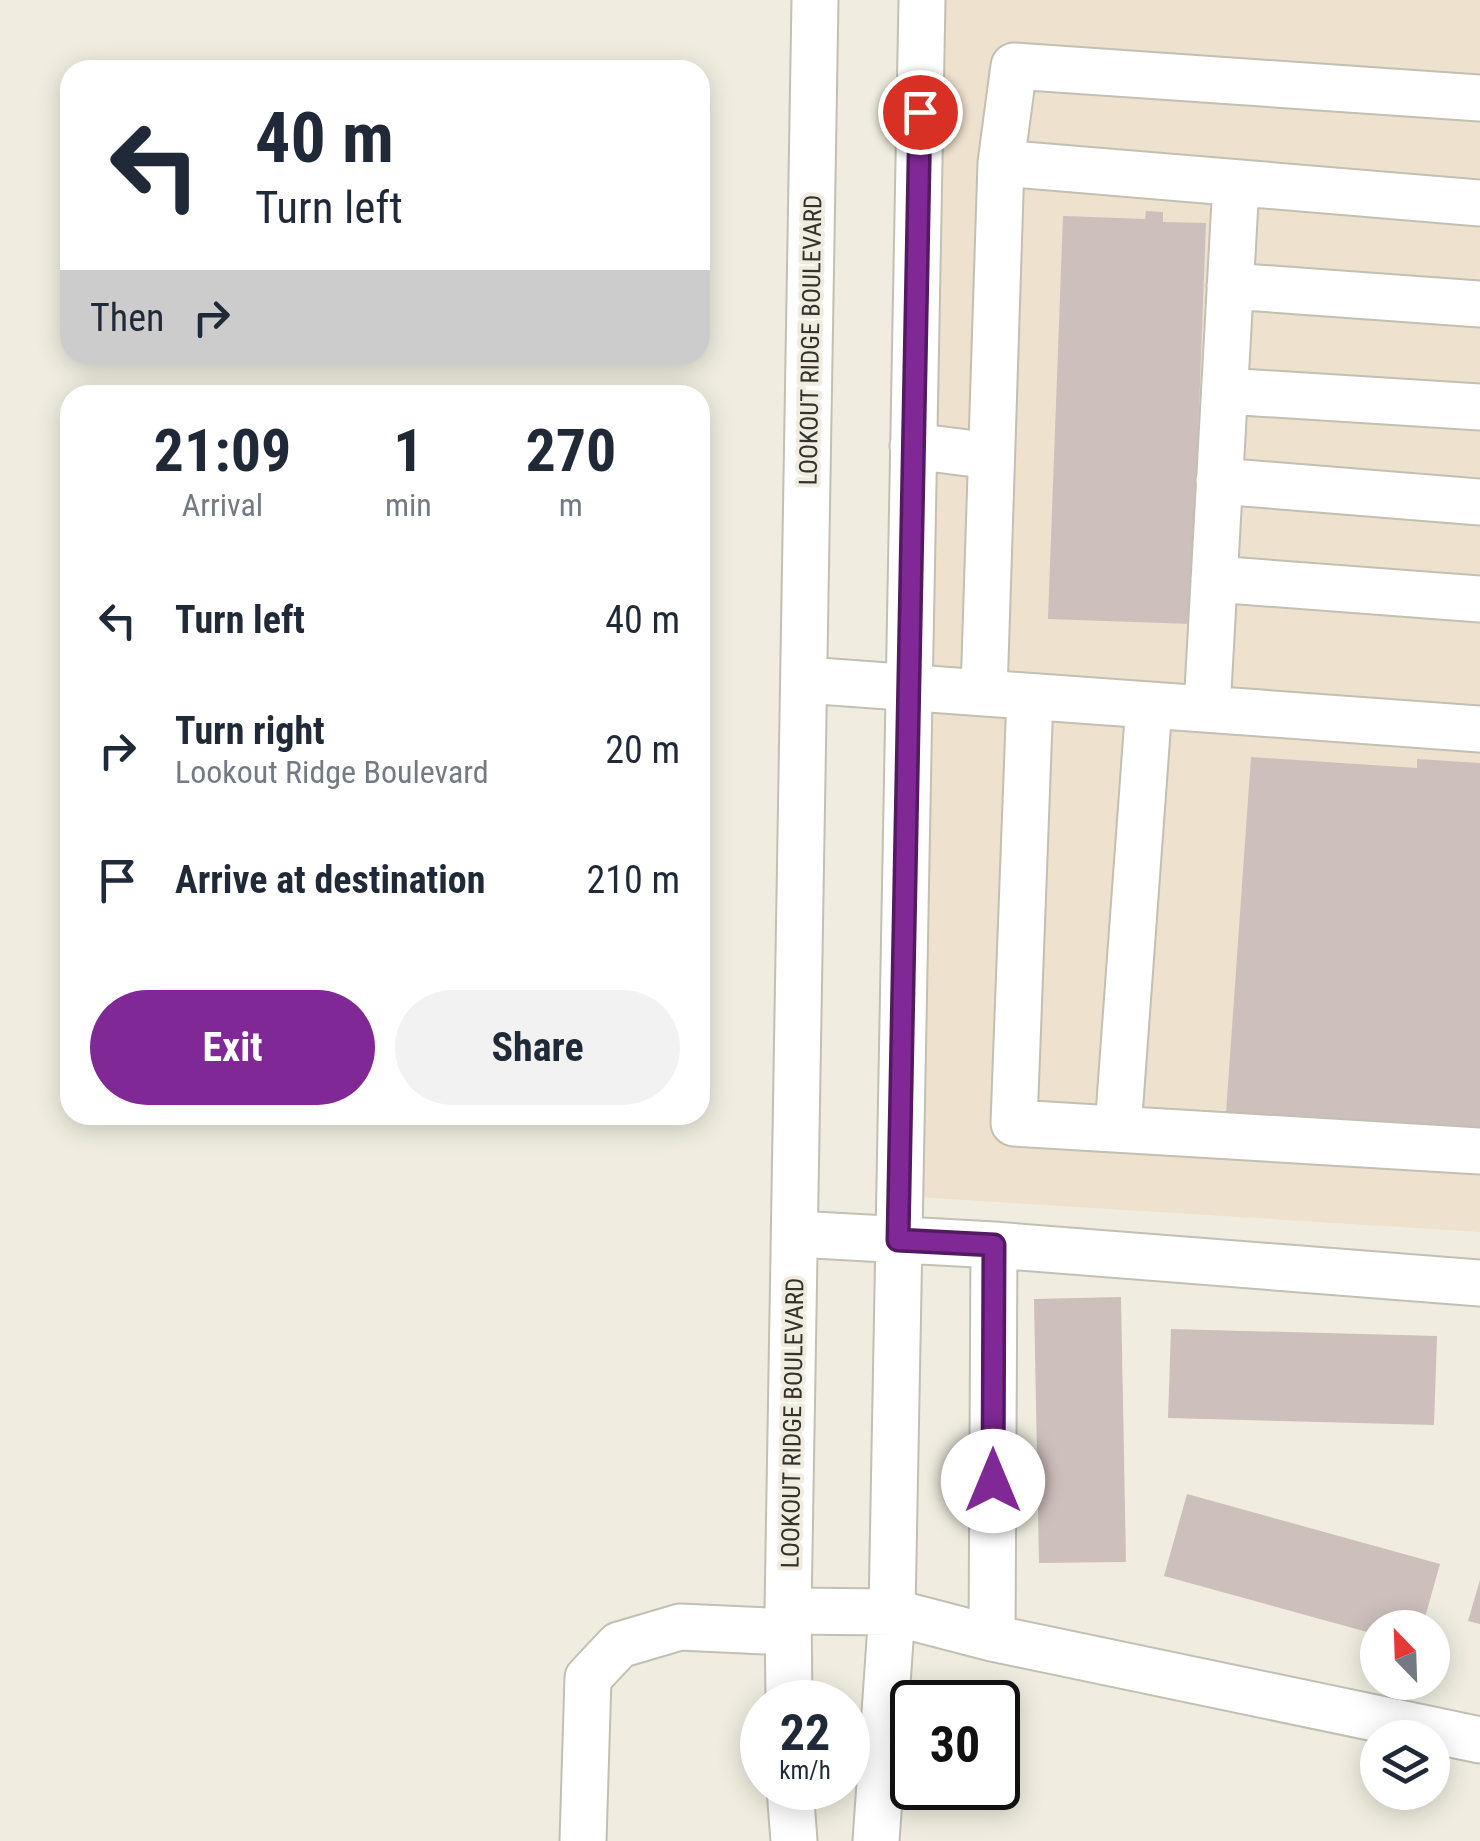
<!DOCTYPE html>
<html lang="en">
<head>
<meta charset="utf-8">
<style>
	:root { --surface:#fff; --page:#f2f2f3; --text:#1f2937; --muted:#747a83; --accent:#7f2896 }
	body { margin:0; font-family:"Roboto Condensed",sans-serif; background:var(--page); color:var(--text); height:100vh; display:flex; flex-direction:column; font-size:38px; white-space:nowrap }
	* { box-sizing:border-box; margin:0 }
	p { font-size:32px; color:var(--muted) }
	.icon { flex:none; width:55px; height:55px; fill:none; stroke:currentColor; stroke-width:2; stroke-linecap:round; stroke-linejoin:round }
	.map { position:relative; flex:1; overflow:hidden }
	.sheet { position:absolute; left:60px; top:385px; width:650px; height:740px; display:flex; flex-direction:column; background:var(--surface); border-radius:30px; box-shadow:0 5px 25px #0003 }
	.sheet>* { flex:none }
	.guide { position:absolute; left:60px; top:60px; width:650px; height:305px; border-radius:30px; box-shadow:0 5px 25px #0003; background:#fff; color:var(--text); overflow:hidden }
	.needle { width:65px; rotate:337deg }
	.buttons { position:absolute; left:1360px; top:1610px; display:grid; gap:20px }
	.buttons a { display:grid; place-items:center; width:90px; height:90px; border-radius:50%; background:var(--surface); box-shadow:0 5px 25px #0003; font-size:50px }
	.speed { position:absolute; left:740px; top:1680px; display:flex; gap:20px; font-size:50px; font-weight:700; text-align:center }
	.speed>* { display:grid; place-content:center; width:130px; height:130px; border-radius:50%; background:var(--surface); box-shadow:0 5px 25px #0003; line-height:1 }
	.speed small { font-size:25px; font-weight:400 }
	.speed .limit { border:5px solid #111; border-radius:15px; background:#fff; color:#111 }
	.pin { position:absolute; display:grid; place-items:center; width:85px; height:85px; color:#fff; margin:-42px; border:5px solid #fff; border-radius:50%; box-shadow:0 2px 10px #0007 }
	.me { position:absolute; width:110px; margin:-55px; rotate:0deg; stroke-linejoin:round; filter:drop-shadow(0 0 8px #0008) }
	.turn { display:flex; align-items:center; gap:35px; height:210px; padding:0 30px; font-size:45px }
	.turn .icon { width:130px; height:130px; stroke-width:2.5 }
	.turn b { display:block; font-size:70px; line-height:85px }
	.then { display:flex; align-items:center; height:95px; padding:0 30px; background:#0003; gap:20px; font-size:38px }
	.eta { display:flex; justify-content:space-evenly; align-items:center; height:170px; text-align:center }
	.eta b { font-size:60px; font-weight:700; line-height:70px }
	.button { display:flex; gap:20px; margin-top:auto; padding:20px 30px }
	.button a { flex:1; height:115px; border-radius:60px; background:var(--accent); color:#fff; font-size:40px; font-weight:700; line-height:115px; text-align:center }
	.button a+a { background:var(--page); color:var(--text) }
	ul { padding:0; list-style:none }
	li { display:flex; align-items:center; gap:30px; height:130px; padding:0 30px }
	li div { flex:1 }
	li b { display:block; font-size:38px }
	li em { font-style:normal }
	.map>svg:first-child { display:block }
</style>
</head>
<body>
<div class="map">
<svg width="1480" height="1841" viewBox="0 0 1480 1841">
	<rect width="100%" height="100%" fill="#f0ede0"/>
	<path fill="#eee1cd" d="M940 0H1480V1232L917 1197Z"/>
	<path fill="#cdbfbc" d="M1146 211 1163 212V222L1206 223 1191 624 1048 619 1063 216 1145 219Z
		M1251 757 1417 768V759L1480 763V1130L1226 1113Z
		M1121 1297 1126 1562 1039 1563 1034 1299Z
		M1171 1329 1437 1336 1434 1425 1168 1418Z
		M1187 1494 1440 1564 1422 1628H1378V1635L1164 1576Z
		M1480 1580V1624L1468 1621Z"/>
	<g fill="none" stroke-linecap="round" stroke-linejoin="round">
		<defs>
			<path id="minor" d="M1001 163 1480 203
				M1230 286 1480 304
				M1225 391 1480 407
				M913 446 991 456
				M1219 481 1480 502
				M1214 579 1480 599
				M805 680 1480 729
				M984 693 1001 163 1014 66 1480 98
				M1030 697 1014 1123 1480 1151
				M1207 709 1236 183
				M1118 1129 1149 705
				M796 1234 994 1245 1480 1283
				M788 1611 892 1612 992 1638 1480 1740
				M992 1638 994 1245
				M789 1702 788 1611 815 0
				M790 1788 794 1841
				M583 1841 588 1678 619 1645 680 1627 788 1632
				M876 1841 892 1612 922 0"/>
		</defs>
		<use href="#minor" stroke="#c2bfb3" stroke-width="49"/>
		<use href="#minor" stroke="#fff" stroke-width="45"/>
	</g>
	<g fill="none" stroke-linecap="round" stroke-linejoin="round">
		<defs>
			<path id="route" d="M920 112 898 1240 994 1245 993 1481"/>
		</defs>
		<use href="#route" stroke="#531a62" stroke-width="25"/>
		<use href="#route" stroke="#7f2896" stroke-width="18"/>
	</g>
	<g text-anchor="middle" stroke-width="8" stroke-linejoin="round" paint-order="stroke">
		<g font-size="25" fill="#34322e" stroke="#f0ede0">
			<text transform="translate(810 340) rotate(-89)" y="9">LOOKOUT RIDGE BOULEVARD</text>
			<text transform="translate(792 1423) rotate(-89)" y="9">LOOKOUT RIDGE BOULEVARD</text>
		</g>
	</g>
</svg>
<div class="buttons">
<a><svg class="needle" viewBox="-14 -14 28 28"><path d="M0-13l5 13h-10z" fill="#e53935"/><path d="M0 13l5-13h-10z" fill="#747a83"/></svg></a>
<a><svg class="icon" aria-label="layers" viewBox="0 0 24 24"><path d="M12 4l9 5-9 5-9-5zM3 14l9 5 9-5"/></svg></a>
</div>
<div class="speed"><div>22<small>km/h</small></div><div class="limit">30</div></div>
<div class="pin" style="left:920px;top:112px;background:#d93025"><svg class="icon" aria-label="arrive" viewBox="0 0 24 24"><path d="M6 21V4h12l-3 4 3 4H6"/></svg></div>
<svg class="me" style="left:993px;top:1481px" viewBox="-20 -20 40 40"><circle r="19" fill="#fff"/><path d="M0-13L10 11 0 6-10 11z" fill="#7f2896"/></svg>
<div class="guide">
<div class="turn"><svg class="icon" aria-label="left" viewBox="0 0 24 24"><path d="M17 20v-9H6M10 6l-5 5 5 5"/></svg><div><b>40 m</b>Turn left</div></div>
<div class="then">Then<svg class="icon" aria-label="right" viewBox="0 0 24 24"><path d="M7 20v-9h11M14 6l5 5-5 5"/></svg></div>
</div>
<section class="sheet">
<div class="eta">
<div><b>21:09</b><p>Arrival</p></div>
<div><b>1</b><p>min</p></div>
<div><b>270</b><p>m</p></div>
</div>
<ul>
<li><svg class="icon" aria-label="left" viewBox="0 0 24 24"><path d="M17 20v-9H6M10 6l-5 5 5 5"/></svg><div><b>Turn left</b></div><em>40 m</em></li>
<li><svg class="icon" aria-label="right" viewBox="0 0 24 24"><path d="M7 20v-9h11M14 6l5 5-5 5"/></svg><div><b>Turn right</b><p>Lookout Ridge Boulevard</p></div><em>20 m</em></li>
<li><svg class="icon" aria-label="arrive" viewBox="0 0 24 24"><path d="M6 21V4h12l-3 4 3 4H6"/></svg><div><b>Arrive at destination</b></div><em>210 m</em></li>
</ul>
<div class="button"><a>Exit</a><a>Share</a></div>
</section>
</div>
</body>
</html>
